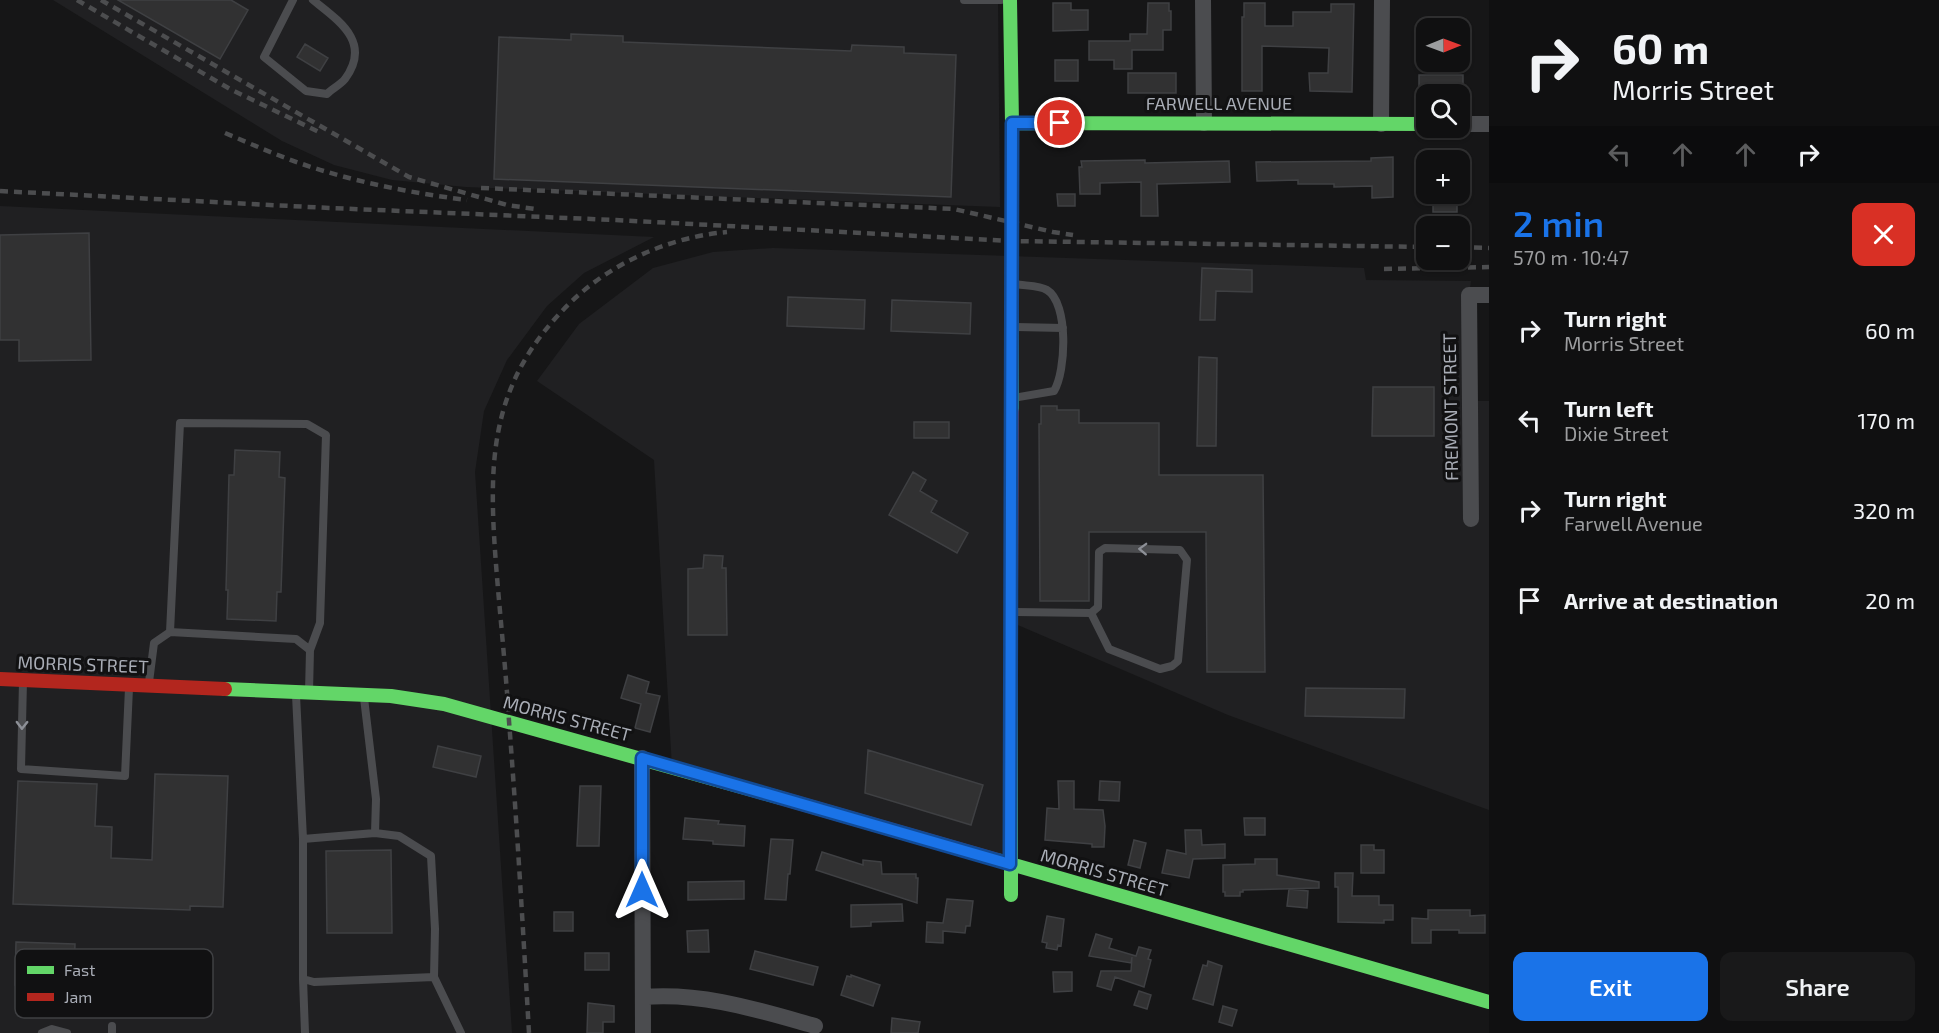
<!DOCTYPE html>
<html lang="en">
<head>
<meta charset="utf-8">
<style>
	:root { --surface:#101011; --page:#19191a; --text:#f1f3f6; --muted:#9c9d9f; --line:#303031; --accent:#1a73e8 }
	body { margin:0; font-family:"Exo 2",sans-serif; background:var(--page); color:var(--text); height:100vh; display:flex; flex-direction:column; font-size:22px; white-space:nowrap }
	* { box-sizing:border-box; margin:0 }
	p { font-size:20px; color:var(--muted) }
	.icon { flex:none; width:33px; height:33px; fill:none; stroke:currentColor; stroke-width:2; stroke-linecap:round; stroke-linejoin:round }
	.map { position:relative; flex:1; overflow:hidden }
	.drawer { display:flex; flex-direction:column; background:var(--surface); width:450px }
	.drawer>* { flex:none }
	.top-card { background:#101011; color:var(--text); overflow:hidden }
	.needle { width:39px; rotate:89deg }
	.tools { position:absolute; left:1416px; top:18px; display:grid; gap:12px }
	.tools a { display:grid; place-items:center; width:54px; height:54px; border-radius:12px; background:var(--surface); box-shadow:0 2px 4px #0004,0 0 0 2px var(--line); font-size:30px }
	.pin { position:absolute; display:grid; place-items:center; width:51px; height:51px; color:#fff; margin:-26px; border:3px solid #fff; border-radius:50%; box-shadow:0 2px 6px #0007 }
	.me { position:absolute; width:66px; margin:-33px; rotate:0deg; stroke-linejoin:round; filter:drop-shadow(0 0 4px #0008) }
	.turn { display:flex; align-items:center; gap:21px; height:126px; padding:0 24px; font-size:27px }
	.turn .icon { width:78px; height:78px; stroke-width:2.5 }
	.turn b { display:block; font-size:42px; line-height:51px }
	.lanes { display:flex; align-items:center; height:57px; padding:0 24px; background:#0003; justify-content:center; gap:30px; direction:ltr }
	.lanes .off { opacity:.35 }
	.round { display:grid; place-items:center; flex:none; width:63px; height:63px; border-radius:12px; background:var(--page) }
	.overview { display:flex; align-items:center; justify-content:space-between; height:102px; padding:0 24px }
	h1 { font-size:36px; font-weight:600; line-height:45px; color:var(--accent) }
	.button { display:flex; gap:12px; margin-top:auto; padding:12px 24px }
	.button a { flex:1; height:69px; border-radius:12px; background:var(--accent); color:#fff; font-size:24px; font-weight:600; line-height:69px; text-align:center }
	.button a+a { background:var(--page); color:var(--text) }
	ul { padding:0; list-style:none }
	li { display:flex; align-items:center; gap:18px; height:90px; padding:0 24px }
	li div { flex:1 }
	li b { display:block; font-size:22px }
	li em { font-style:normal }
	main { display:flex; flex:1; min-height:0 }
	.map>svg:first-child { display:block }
</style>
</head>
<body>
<main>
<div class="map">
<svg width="1489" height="1033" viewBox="0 0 1489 1033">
	<rect width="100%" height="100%" fill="#161617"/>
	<path fill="#202022" d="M53 0H998L1000 207 466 187 392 180 334 165 282 141Z
		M0 206 654 237 584 273 547 306 507 360 484 411 475 472 512 1033H0Z
		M773 248 1364 268 1366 280 1471 281 1469 295 1471 401H1489V810L1228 715 1011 622 1010 864 672 767 654 460 537 381 579 324 653 268 713 252Z"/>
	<path fill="#313132" stroke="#3f4043" stroke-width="1.5" d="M118 0H231L248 10 220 59Z
		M1053 3H1071V10H1088V30L1053 31Z
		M1148 3H1169V11H1171V30H1163V50H1132V69H1114V60H1089V41H1130V34H1147Z
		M1244 3H1265V26H1293V12H1331V4H1354L1352 92 1310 91 1309 73H1328L1329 48 1262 46V91H1242V17H1244Z
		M571 34 623 36V42L851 51 852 45 904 47V53L956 55 951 197 494 179 499 37 571 40Z
		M305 44 328 58 320 71 297 57Z
		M1055 60H1078V81H1055Z
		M1128 73H1176V93H1128Z
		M1419 75H1463V94H1419Z
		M1393 157V197L1372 198V186L1334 187V184H1298V180L1257 181 1256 162 1371 161V158Z
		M1145 160V163L1229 161 1230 182 1157 184 1158 216H1141V182L1100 183V194H1080L1079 167H1082L1081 161Z
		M1057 194H1075V206H1058Z
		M1433 194H1457V212H1433Z
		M89 233 91 360 19 361V340H0V235Z
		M1202 268 1252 270V292L1216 291 1215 320H1200Z
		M788 297 865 300 864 329 787 326Z
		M892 300 971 303 970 334 891 331Z
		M1199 357 1217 358 1216 446H1197Z
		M1373 387H1434V436H1372Z
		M1041 406H1057V410H1079V423H1159V475H1263L1265 672H1207L1206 532H1089V601H1040L1039 424H1041Z
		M914 422H949V438H914Z
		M235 450 280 452 279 477 285 478 281 592H277L276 621 227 619 228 590H226L229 475H234Z
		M913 472 926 480 920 491 937 501 931 512 968 533 957 553 889 515Z
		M704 555 723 556 722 568H726L727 635H688V569L703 568Z
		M628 675 649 682 646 693 660 696 650 732 635 728 641 704 621 698Z
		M1306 688 1405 689 1404 718 1305 716Z
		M438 746 481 756 476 777 433 767Z
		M868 750 983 785 971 825 865 793Z
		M155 774 228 776 223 907 190 906V910L13 904 18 781 97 784 95 826 112 827 111 858 152 860Z
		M1058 781H1074V809L1103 810 1105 826 1104 847H1092V844L1045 840 1047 808 1059 809Z
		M1100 781 1120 782 1119 801 1099 800Z
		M580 786H601L599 846H577Z
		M685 818 719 821 718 824 745 826 744 846 713 844V841L683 839Z
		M1244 818H1265V835H1245Z
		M1185 830H1201L1202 845 1225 844V858L1193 859 1189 878 1162 873 1167 850 1186 854Z
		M771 839 793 840 790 874H788L786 900 765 899Z
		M1134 840 1146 843 1140 868 1128 865Z
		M1361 845H1374V850H1384V873H1361Z
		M391 850 392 933H327L326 851Z
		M822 852 863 865V860L881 862 882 874H916V878H918L917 903 816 870Z
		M1255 859H1277V875L1319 882V888L1243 890V892H1240V896H1225V892H1223V865L1255 864Z
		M1335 873H1353L1352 896H1379V905H1393V920H1384V923L1338 922V887H1335Z
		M744 881V899L688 900V882Z
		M1289 889 1308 891 1307 908 1287 906Z
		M947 899 973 901 970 926H966L965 933 943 931V943L926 942 927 922 943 923Z
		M902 904 903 921 871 922V926L851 927V905Z
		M1428 910H1470V916L1485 915V933H1459V930H1431V943H1412V918L1428 919Z
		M554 912H573V931H554Z
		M1047 916 1064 919 1061 946 1058 945 1057 950 1046 948 1047 943 1042 942Z
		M708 930 709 952H688L687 931Z
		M1096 934 1112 939 1109 948 1136 956 1139 947 1151 950 1148 959 1151 960 1144 987 1115 977 1111 990 1097 986 1101 971H1131L1132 957 1131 963 1089 956Z
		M16 942 75 944 74 973 66 972 65 979H50L49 986 15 985Z
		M755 951 818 967 813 985 750 969Z
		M585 953H609V970H585Z
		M1208 961 1222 966 1213 1005 1193 999 1203 965 1207 966Z
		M1053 972H1072V991L1054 992Z
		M851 975 880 985 873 1006 841 995 847 976 851 977Z
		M1139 991 1151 995 1147 1009 1134 1005Z
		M588 1003 614 1006V1022H603V1033H587Z
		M1223 1006 1237 1010 1232 1026 1219 1022Z
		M892 1018 920 1022 918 1033H891Z"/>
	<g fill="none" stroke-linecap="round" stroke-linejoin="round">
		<path stroke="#4b4c4f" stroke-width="8" d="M293 0 264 57 306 91 327 94C332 89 340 85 345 79 372 42 339 21 313 0
			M964 0H1001
			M1012 327 1063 328
			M1013 398 1054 391C1066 372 1069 303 1047 290 1039 285 1024 286 1015 284
			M1014 612 1091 613 1098 607 1099 552 1105 548 1180 550 1187 560 1178 661 1172 666 1160 669 1109 649 1091 613
			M170 632 180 423 307 424 326 435 320 623 310 650
			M23 681 21 769 125 776 129 688
			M149 682 154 643 170 632 296 639 310 650 309 692
			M296 695 303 839 375 833 376 799 364 698
			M303 839V979L314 982 434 977 435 929 431 856 399 836 375 833
			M434 977 461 1033
			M303 979 305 1033
			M42 1033 52 1029 67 1033
			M112 1033V1026"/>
		<path stroke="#4b4c4f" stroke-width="16" d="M1203 0 1204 123
			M1381 124 1382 0
			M1460 124H1489
			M1471 519 1469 295H1489
			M642 758 643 1033
			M643 997C703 992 758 1010 815 1026"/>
		<path stroke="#63d668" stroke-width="14" d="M1010 0 1012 123V412
			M1012 123 1426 124
			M225 689 391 696 444 704 781 798
			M997 860 1489 1002
			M1011 895V592"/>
		<path stroke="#b3261e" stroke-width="14" d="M1011 592 1012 412
			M0 679 225 689
			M781 798 997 860"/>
		<path stroke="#4c4d4f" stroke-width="4.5" stroke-dasharray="8 6" stroke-linecap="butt" d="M77 0 230 89 319 132
			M101 0 409 177 507 205 535 209
			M225 133C258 147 290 161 324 171 370 185 419 194 467 200
			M481 188 954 209 1053 232 1073 235
			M0 191 329 208 616 220 1011 241 1426 247
			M1460 247 1489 248
			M1384 269 1489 267
			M529 1033C523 929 517 825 509 721 506 673 501 625 497 577 488 466 486 384 572 301 613 262 670 237 727 232"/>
	</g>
	<defs><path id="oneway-chevron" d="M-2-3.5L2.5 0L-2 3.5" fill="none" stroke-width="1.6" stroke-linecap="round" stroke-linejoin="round" transform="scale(1.5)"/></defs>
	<g stroke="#8d9097">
		<use href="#oneway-chevron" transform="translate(1143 549) rotate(-178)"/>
		<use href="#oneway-chevron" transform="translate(22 725) rotate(91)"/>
	</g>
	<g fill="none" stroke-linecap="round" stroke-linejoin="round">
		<defs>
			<path id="route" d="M642 890V758L1010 864 1012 123H1060"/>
		</defs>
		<use href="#route" stroke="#114b97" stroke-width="15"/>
		<use href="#route" stroke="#1a73e8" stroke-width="10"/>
	</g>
	<g text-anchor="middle" stroke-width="6" stroke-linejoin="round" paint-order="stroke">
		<g font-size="18" fill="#a9adb6" stroke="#111112">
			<text x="1219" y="110">FARWELL AVENUE</text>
			<text transform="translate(1451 407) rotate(-91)" y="6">FREMONT STREET</text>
			<text transform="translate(83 665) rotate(2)" y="6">MORRIS STREET</text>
			<text transform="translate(567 719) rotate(15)" y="6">MORRIS STREET</text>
			<text transform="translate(1104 873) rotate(16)" y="6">MORRIS STREET</text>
		</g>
	</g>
	<rect x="15" y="949" width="198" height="69" rx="9" fill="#111112" stroke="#3f4043" stroke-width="1.5"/>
	<rect x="27" y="966" width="27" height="8" fill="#63d668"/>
	<rect x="27" y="993" width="27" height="8" fill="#b3261e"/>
	<g font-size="16" fill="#a9adb6">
		<text x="64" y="976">Fast</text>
		<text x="64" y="1003">Jam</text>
	</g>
</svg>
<div class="tools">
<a><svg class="needle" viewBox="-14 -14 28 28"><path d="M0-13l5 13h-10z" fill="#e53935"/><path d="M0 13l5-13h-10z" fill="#9c9d9f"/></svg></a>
<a><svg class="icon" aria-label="search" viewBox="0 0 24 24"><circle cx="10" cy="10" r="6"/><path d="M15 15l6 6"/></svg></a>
<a>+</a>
<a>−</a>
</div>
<div class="pin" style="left:1060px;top:123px;background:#d93025"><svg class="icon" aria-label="arrive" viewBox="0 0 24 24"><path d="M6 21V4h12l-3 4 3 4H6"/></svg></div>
<svg class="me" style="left:642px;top:890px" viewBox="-20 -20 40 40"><path d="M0-17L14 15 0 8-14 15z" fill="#1a73e8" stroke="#fff" stroke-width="4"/></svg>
</div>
<section class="drawer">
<div class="top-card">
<div class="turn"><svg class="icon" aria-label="right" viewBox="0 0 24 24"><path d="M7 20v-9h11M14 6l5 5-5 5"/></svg><div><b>60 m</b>Morris Street</div></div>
<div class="lanes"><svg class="icon off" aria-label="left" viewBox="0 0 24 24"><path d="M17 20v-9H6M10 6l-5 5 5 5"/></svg><svg class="icon off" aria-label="ahead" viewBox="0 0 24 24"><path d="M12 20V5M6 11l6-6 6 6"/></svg><svg class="icon off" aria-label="ahead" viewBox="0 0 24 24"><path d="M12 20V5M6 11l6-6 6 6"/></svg><svg class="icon" aria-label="right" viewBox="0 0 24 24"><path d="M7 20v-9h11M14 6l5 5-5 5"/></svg></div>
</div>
<div class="overview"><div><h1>2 min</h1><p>570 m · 10:47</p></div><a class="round" style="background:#d93025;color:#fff"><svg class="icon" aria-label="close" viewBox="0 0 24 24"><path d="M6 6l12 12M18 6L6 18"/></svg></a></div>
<ul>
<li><svg class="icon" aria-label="right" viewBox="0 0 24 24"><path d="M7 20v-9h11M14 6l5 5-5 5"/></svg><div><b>Turn right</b><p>Morris Street</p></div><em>60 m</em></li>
<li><svg class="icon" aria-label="left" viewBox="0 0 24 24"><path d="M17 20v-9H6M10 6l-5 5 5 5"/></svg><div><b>Turn left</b><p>Dixie Street</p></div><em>170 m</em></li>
<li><svg class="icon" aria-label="right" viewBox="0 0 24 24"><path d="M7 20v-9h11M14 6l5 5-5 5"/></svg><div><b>Turn right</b><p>Farwell Avenue</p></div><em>320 m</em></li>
<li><svg class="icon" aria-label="arrive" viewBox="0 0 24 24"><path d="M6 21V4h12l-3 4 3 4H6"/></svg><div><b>Arrive at destination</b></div><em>20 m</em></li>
</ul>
<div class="button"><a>Exit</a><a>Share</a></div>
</section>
</main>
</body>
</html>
